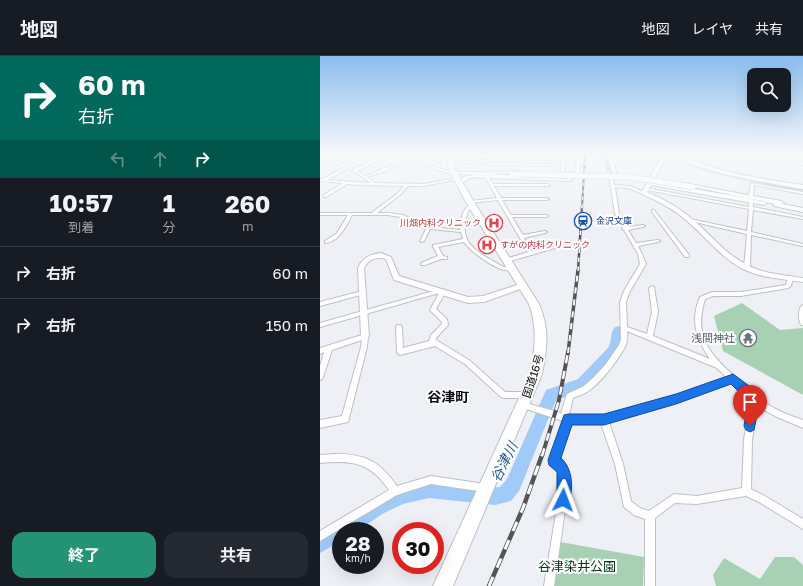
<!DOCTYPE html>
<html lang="ja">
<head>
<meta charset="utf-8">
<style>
	:root { --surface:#171b24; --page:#242831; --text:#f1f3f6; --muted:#9ea1a6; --line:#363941; --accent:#239374 }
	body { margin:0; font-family:"Golos Text","Noto Sans JP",sans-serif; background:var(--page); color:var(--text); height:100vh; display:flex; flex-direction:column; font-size:15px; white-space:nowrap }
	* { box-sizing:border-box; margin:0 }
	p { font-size:13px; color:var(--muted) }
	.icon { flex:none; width:22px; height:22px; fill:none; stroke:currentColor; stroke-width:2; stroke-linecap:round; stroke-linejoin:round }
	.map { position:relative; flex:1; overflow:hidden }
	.details { display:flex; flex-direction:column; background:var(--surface); width:320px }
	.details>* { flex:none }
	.top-card { background:#00695c; color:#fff; overflow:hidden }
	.fabs { position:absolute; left:427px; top:12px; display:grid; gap:8px }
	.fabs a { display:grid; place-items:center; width:44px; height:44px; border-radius:8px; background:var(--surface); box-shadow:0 4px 16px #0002; font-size:20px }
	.speed { position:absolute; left:12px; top:466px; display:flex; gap:8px; font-size:20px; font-weight:700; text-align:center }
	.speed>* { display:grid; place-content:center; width:52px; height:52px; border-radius:50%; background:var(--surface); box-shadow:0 4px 16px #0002; line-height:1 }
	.speed small { font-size:10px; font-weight:400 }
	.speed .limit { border:6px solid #d22; background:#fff; color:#111 }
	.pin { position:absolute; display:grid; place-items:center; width:34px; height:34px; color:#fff; margin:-41px -17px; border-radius:50% 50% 50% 0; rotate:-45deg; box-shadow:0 0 4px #0007 }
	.pin .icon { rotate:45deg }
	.me { position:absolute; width:44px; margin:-22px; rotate:3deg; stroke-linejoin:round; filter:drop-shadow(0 0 3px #0008) }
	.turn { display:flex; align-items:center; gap:14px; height:84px; padding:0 12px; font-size:18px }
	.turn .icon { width:52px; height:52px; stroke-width:2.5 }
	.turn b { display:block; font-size:28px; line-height:34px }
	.lanes { display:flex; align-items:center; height:38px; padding:0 12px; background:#0003; justify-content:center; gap:20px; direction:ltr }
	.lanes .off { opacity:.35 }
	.eta { display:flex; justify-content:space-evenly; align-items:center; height:68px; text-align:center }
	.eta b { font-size:24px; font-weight:700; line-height:28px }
	.button { display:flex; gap:8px; margin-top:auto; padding:8px 12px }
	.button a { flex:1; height:46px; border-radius:12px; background:var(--accent); color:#fff; font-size:16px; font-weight:700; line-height:46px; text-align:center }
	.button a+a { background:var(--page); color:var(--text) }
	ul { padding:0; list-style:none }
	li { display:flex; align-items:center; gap:12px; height:52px; padding:0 12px; border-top:1px solid var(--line) }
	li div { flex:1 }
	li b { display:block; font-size:15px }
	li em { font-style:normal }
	header { display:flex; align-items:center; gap:24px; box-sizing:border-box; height:56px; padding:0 20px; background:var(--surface); border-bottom:1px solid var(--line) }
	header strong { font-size:19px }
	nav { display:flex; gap:22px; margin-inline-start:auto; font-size:14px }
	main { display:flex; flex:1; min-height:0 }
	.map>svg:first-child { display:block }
</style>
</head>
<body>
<header>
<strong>地図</strong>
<nav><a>地図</a><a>レイヤ</a><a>共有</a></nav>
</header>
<main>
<section class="details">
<div class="top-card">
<div class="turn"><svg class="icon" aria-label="right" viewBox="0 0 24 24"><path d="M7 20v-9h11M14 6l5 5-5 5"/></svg><div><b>60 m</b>右折</div></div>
<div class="lanes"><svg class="icon off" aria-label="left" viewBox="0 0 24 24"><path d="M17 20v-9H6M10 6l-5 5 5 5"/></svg><svg class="icon off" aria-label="ahead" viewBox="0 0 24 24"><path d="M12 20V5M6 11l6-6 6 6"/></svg><svg class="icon" aria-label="right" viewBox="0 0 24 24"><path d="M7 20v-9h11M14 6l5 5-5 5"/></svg></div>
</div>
<div class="eta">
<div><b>10:57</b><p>到着</p></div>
<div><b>1</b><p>分</p></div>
<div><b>260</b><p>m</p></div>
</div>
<ul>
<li><svg class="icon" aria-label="right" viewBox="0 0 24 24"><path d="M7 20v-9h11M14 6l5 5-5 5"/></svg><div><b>右折</b></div><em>60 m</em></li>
<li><svg class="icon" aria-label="right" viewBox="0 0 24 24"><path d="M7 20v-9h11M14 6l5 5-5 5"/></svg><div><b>右折</b></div><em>150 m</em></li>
</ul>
<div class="button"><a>終了</a><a>共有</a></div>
</section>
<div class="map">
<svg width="483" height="530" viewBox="0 0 483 530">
	<rect width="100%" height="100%" fill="#eef0f5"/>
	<path fill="#a7d0b5" d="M422 247 460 274 483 272V339L403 295 394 260Z
		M240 486 324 501 323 530H234Z
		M455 501H474L483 509V530H396L393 519 404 502 440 523Z"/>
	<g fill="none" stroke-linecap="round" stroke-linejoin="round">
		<path stroke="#a0caf8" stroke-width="1" d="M104 99 124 109"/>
		<path fill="#a0caf8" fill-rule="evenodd" d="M283 99H289L291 116 286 115Z
			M341 99H350L413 118 483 133V137L393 117Z
			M298 270 302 272C312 289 282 321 269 331 260 337 246 340 236 344L199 435 191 445 175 449 109 442 83 448 64 457 37 475H21V485L0 497V476C28 459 78 424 110 424 133 424 157 433 180 431L187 423 226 334 258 323 288 292C292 286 290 278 294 272Z"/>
		<defs>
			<path id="street" d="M65 99H70L52 107 66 112 88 104 91 105 69 113V115H66L47 121 55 127 104 128 137 122 139 123 104 130H88L81 138 57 157H68L83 159 110 171 140 174C141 164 142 150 153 149V151L148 155C146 163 143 171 146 180 149 192 163 199 173 205 177 207 181 210 184 211 187 212 191 211 194 211V213C191 214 188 215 185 214 173 212 150 195 144 186L118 191 123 200 127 201V203H121L105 209H101V207L118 200 113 190V189L143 183 141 176 110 173 104 185 102 186 100 185 106 173 80 161 68 159H32C27 169 18 187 5 187V185L17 177 28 159H0V157H52C62 147 76 142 84 130L40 129 27 128 6 141H4V139L23 127 0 125V123H2L26 111 0 102V100L23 108 39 102V104L26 109 34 113ZM50 109 63 113 45 120 37 115ZM29 112 51 127 7 124Z
				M144 99H148L147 101 168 99 170 100 231 102 233 103 231 104 168 102 166 101 145 103 143 102Z
				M243 99H247L244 117 242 118 240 117Z
				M257 99H261L259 117 254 119 253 123 250 125 169 122 173 128H228L230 129 228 130H174L181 142H227L229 143 227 144H182L191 159H226L228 160 226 161H192L203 179 225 175 227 176 225 177 204 182 213 198 211 199 209 198 178 144 150 147 148 146 150 145 177 142 166 122C155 121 149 120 141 128L138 127 144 121 154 119 248 123 250 119H249V117L255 116Z
				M288 99H292L297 120 293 121 294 129 310 130 326 137 323 138 308 132 295 131 299 158 307 171 323 169 325 170 323 171 308 174 316 187 338 184 340 185 338 186 318 190 322 198 326 208 310 235 306 246 307 271 327 278 332 256 329 232 332 230 334 231 338 256 333 280 390 303C376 283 370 264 380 241L392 236H421L466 229 468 221 470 220 473 222 471 230 468 232 421 240H393L385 243C381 256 379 269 384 282 391 302 411 317 426 330 433 336 439 343 447 348 458 355 471 360 483 364V372L455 360 437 350 432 384 431 433 445 440 483 463V473L439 446 426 440 377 448 355 447 335 462V530H325V463L314 459 304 451 295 408 281 368 251 367 239 404 246 410 249 427 234 530H224L241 427 239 415 231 408 230 405 243 365 203 352 200 351 199 349 200 347 203 346 241 357 247 338 264 330 274 321 286 308 299 289 301 284 300 246 304 235 320 208 318 198 304 174 302 173 303 172 295 158 289 120 293 119ZM307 275 397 312 407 322 356 340 284 360 249 359 253 342C259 339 265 338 270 334 281 326 304 298 307 285 308 282 307 278 307 275ZM412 326 430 344 424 384 422 432 377 440 354 438 329 455 320 452 311 445 303 408 289 366 356 346Z
				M329 99H334L344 104 341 105Z
				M466 99H470L483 107V110Z
				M169 104 170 105 168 106 134 108 132 107 134 106Z
				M168 107 229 108 231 109 229 110 167 109 166 108Z
				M198 115H199V117L154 118 152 117 154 116Z
				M431 127 483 136V138L434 129 433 140 431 141 429 140Z
				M326 132 429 151V146L431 145 433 146V151L483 161V163L433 154 431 176 483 188V190L431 179 430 212 427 214 425 213 424 212 427 178 370 165 368 164 370 163 427 175 429 153 327 134H326Z
				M332 154H334L369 199V201H365L332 156Z
				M121 233 125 234 126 235 116 253 127 263 128 269 116 282V284L149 304 185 336H207L210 337 211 339 210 341 207 342H184L181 341 145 308 115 290 80 299 78 298 77 296 76 271 77 269H81L82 271 83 292 109 285 111 279 122 268V266L110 254 119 237 0 271V267Z
				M42 235 44 236 45 237 44 238 0 250V246Z
				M483 249V269H481C478 262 478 256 481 250Z
				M45 278H47L48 280 47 291 28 366 0 372V364L22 360 41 291 42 284 12 294 3 321 2 323 0 324V310L4 296 0 298V292Z
				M15 398C46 398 59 405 77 430L111 420 165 428 168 429 169 432 168 435 165 436 111 428 77 439 0 485V475L69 434C50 406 32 404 0 407V399Z"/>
			<path id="secondary" d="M66 99H73L129 115 191 119 193 120 191 121 129 117Z
				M343 99H347L333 126 444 145 447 147 444 149 331 129 327 136C343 143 359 151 372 163 391 179 406 199 429 210 445 218 465 219 483 222V226C463 223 441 222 423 213 400 201 386 181 367 165 354 153 338 145 322 138L321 137Z
				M351 99C363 99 387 110 401 114 428 121 456 125 483 129V133C447 127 411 121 377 110 368 107 358 104 351 99Z
				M363 127 461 145 464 147 462 148 483 152V156L454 150 453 149 455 148 365 129 363 128Z
				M233 189 236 191 235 192 187 206 184 204 185 203Z
				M61 197 71 201 79 220 148 241 163 240 203 227 207 229 206 231 164 246 148 247 74 224 66 203C57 200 48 203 44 212L49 280 48 282H42L41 280 38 212C42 202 50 198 61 197Z"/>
			<path id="highway" d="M126 99H132L134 112 154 146 219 248C230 274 227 292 222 318L133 530H113L210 318C215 292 218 274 209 248L146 146 128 112Z"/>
		</defs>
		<use href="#street" stroke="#bdc0c4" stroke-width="2"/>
		<use href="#secondary" stroke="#bdc0c4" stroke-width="2"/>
		<use href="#highway" stroke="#bdc0c4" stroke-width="2"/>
		<use href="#street" fill="#fff" fill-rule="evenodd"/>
		<use href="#secondary" fill="#fff" fill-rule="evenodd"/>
		<use href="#highway" fill="#fff" fill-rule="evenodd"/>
		<defs>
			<path id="rail-far4" d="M262 151 265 99"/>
			<path id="rail-far3" d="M258 215 262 150"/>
			<path id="rail-far2" d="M248 297 258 214"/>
			<path id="rail-far1" d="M222 400 239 344 248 296"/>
			<path id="rail" d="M169 530 203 452 222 399"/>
		</defs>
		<use href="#rail-far4" stroke="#535457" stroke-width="2"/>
		<use href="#rail-far3" stroke="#535457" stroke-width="2.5"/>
		<use href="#rail-far2" stroke="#535457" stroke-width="3.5"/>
		<use href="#rail-far1" stroke="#535457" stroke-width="4"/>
		<use href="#rail" stroke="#535457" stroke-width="4.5"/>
		<use href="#rail-far4" stroke="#fdfdfe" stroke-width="1" stroke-dasharray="3.5" stroke-linecap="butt"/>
		<use href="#rail-far3" stroke="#fdfdfe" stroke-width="1.5" stroke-dasharray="4.5" stroke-linecap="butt"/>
		<use href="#rail-far2" stroke="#fdfdfe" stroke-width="2" stroke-dasharray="6" stroke-linecap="butt"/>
		<use href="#rail-far1" stroke="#fdfdfe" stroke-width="2.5" stroke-dasharray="8" stroke-linecap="butt"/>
		<use href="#rail" stroke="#fdfdfe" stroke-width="3" stroke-dasharray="10" stroke-linecap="butt"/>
		<defs>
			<path id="secondary-bridge" d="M192 118 310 121 373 131"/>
		</defs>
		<use href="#secondary-bridge" stroke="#bdc0c4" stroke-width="6" stroke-linecap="butt"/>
		<use href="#secondary-bridge" stroke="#fff" stroke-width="5"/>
	</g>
	<linearGradient id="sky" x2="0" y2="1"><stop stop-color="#8bbdee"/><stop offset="0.57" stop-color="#f7f8fa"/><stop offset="1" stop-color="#f7f8fa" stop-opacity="0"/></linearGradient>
	<rect width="483" height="173" fill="url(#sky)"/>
	<path fill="#1a73e8" stroke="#114b97" d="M413 318 428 329 440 344 434 374 430 376 426 374 424 370 428 345 411 328 356 348 284 369H252L241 402C253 413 254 433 248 448L243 450 239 448 237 444V416L229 409 228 404 244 359 248 358H284L356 338Z"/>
	<defs>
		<symbol id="station-ring" viewBox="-11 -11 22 22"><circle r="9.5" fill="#fdfdfe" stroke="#1a4fb4" stroke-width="1.5"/><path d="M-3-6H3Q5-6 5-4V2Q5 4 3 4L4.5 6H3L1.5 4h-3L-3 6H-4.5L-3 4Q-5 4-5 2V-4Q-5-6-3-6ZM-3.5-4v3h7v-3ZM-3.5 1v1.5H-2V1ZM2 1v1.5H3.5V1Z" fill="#1a4fb4"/></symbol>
		<symbol id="hospital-ring" viewBox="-11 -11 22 22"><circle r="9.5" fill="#fdfdfe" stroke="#e0444e" stroke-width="1.5"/><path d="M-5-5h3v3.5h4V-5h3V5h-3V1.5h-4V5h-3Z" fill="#e0444e"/></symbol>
		<symbol id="temple-ring" viewBox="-11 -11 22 22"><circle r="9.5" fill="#fdfdfe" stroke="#6b7280" stroke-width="1.5"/><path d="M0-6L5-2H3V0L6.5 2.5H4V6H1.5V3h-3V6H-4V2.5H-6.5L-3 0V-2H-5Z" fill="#6b7280"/></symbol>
	</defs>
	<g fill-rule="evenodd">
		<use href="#station-ring" x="253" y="155" width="20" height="20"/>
		<use href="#hospital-ring" x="164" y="157" width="20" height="20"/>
		<use href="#hospital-ring" x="157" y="179" width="20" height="20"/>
		<use href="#temple-ring" x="418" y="272" width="20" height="20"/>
	</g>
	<g text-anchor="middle" stroke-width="4" stroke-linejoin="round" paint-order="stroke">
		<g font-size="9" fill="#164399" stroke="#fdfdfe" text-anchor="start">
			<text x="276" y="168">金沢文庫</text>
		</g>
		<g font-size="9" fill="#be3a42" stroke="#fdfdfe" text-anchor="end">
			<text x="161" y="170">川畑内科クリニック</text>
			<text x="180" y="192" text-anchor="start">すがの内科クリニック</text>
		</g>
		<g font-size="11" fill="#5b616d" stroke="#fdfdfe" text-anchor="end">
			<text x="415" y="286">浅間神社</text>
		</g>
		<g font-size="11" fill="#0b0c0d" stroke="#fdfdfe">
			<text transform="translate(213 320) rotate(-72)" y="4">国道16号</text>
		</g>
		<g font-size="13" fill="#02321b" stroke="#fdfdfe">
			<text x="257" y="515">谷津染井公園</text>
		</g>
		<g font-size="14" font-weight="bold" fill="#0b0c0d" stroke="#fdfdfe">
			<text x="128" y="346">谷津町</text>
		</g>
		<g font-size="14" font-style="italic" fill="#1f5991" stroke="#fdfdfe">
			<text transform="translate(184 406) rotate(-63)" y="5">谷津川</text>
		</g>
	</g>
</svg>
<div class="fabs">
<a><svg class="icon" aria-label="search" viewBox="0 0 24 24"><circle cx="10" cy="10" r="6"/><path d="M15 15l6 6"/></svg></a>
</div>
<div class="speed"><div>28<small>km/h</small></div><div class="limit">30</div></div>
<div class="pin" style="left:430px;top:370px;background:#d93025"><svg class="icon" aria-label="arrive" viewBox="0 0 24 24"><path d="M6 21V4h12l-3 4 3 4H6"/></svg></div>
<svg class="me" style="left:243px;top:444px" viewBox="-20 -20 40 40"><path d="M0-17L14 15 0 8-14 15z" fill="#1a73e8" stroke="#fff" stroke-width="4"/></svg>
</div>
</main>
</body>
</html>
